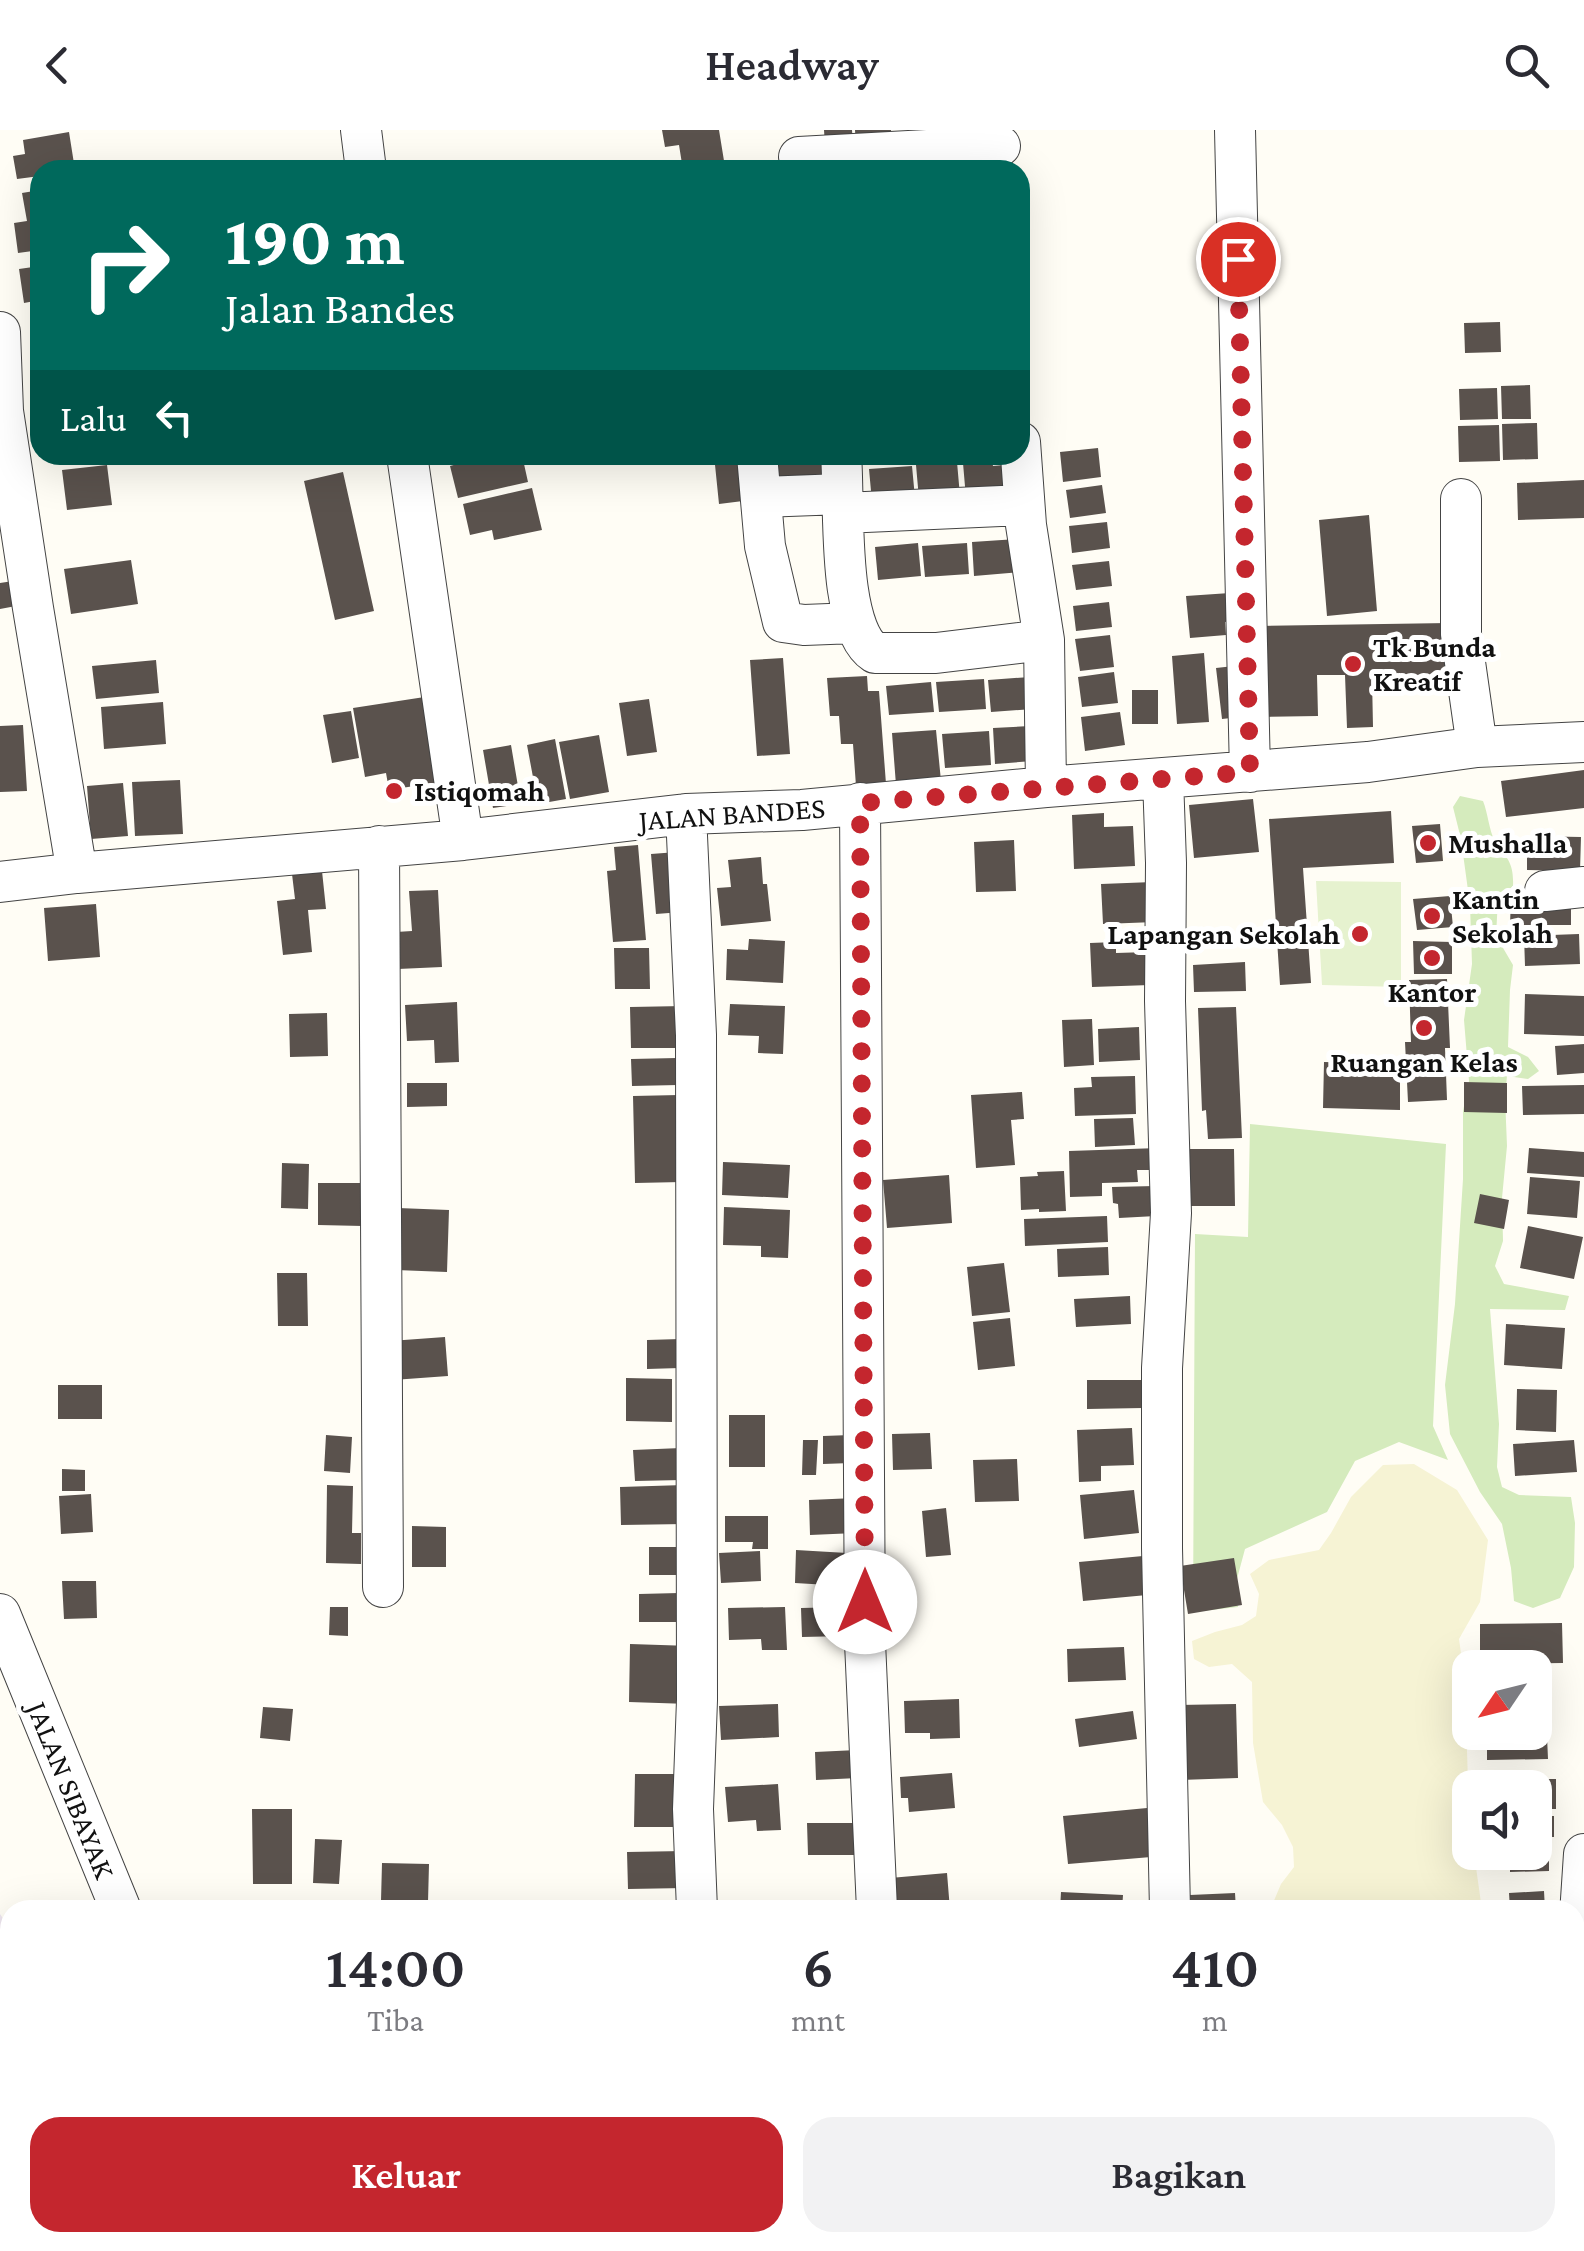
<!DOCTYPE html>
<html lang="id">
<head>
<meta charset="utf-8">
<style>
	:root { --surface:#fff; --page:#f2f2f3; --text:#2b2b33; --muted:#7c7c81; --accent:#c4262e }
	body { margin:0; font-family:"Crimson Pro",serif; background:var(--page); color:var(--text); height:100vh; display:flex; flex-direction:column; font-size:38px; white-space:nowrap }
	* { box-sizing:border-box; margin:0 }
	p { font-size:32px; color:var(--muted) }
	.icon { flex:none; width:55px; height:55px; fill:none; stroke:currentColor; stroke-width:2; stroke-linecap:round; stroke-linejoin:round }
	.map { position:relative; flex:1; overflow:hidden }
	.panel { position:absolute; left:0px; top:1770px; width:1585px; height:352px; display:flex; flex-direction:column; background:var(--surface); border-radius:30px 30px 0 0; box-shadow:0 10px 40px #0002 }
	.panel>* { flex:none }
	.banner { position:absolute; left:30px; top:30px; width:1000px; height:305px; border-radius:30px; box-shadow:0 10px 40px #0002; background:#00695c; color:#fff; overflow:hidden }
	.needle { width:65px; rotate:235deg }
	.controls { position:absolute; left:1452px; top:1520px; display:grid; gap:20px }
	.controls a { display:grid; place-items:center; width:100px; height:100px; border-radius:20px; background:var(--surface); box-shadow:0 10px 40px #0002; font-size:50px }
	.pin { position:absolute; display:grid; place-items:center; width:85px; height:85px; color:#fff; margin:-42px; border:5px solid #fff; border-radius:50%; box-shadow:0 2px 10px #0007 }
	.me { position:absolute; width:110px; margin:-55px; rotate:0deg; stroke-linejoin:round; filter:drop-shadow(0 0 8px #0008) }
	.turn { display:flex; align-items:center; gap:35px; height:210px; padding:0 30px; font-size:45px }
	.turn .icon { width:130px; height:130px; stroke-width:2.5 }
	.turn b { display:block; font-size:70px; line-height:85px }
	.then { display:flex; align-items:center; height:95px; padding:0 30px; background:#0003; gap:20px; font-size:38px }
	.eta { display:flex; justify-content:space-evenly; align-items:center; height:170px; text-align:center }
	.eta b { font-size:60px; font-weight:600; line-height:70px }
	.button { display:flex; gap:20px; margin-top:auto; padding:20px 30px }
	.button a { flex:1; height:115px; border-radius:30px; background:var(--accent); color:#fff; font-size:40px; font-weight:600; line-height:115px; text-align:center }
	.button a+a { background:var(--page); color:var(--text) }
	header { display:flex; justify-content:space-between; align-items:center; height:130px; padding:0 30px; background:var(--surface); font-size:45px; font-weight:600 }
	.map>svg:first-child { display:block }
</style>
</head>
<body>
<header><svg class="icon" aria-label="back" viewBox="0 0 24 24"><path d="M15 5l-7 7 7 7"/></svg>Headway<svg class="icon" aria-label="search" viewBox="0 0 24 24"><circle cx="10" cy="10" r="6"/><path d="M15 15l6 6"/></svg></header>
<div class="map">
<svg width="1584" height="2121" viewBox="0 0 1584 2121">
	<rect width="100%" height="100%" fill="#fffdf5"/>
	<path fill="#eee6ef" d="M0 1784 10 1799V2112H225L231 2121H0Z"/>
	<path fill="#f6f3d4" d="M1414 1334 1457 1360 1488 1410 1480 1472 1459 1509 1465 1552 1470 1722 1474 1723 1482 1780H1270L1281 1754 1294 1737 1293 1717 1282 1695 1263 1672 1253 1613 1252 1552 1232 1534 1209 1537 1194 1529 1192 1511 1215 1502 1242 1495 1256 1486 1259 1464 1250 1444 1269 1430 1319 1420 1331 1403 1351 1367 1383 1335Z"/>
	<path fill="#d5ebbd" d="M1460 666 1483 671C1488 683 1489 701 1495 711 1507 729 1514 732 1513 756L1498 769 1496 806 1513 835 1510 860 1508 917 1528 927 1539 941 1528 949 1507 946 1505 967 1507 1016 1502 1068 1503 1111 1495 1136 1504 1154 1569 1166 1565 1180 1490 1179 1499 1294 1497 1337 1502 1357 1519 1365 1571 1367 1575 1393 1574 1437 1560 1468 1533 1478 1514 1471 1511 1438 1502 1394 1480 1362 1450 1304 1445 1255 1455 1174 1463 1049V981L1469 951 1464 890 1472 834 1470 775 1461 709 1453 677Z
		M1250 994 1446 1014 1433 1296 1448 1330 1399 1312 1355 1331 1327 1382 1245 1419 1234 1460 1238 1477 1193 1482 1195 1104 1248 1107Z"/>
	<path fill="#e6f2cf" d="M1316 751 1401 752V857L1322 855Z"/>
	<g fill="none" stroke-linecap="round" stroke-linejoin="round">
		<path stroke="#3f96cf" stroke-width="9" d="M0 1876 10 1874
			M565 2121 658 2112"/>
	</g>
	<path fill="#5a524d" d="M662 0H719L725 37 709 40H683L679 15 665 17Z
		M824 0H852L853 13 825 15Z
		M855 0H891L892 13 856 16Z
		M69 2 75 40H40V46L17 49 13 26 25 24 23 10Z
		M40 60V120L18 123 14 93 27 91 22 63Z
		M40 136V170L24 173 19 139Z
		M1500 192 1501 222 1465 223 1464 193Z
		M1530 255 1531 289H1502L1501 256Z
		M1497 258 1498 289 1460 290 1459 259Z
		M1537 293 1538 329 1503 330 1502 294Z
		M1499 295 1500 331 1459 332 1458 296Z
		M1098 318 1101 347 1063 352 1060 322Z
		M51 325H81V327L52 332Z
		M490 325H522L528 352 458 368 450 336Z
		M714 325H746L751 370 719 374Z
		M777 325H838L841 359 779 364Z
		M992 331 993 336 1014 334 1017 359 966 368 963 333Z
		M957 332 960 366 919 369 916 335Z
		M107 335 112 375 67 380 62 340Z
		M912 336 915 368 872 372 869 339Z
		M343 342 374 481 335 490 304 351Z
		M1584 350V388L1518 390 1517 353Z
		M1102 355 1106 383 1070 388 1066 360Z
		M532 358 542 400 494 410 492 400 470 405 463 374Z
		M1369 385 1377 481 1327 486 1319 390Z
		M1107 392 1110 418 1072 423 1069 396Z
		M1017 409 1020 442 974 446 972 412Z
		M918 413 921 446 878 450 875 417Z
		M967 413 969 444 925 447 922 416Z
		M131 430 138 474 71 484 64 439Z
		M1109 431 1112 456 1076 460 1072 435Z
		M13 451 16 476 0 479V453Z
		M1230 463 1233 491 1225 492 1226 505 1190 508 1186 466Z
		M1109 472 1112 497 1076 501 1073 476Z
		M1449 493 1451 546 1372 548 1373 597 1347 598 1345 545H1317L1318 586 1262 587 1260 496Z
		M1110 505 1114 537 1080 541 1075 509Z
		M1204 523 1209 592 1177 594 1172 526Z
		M783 528 790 624 757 626 750 530Z
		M156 530 159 563 96 569 92 536Z
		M1234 536 1240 587 1222 589 1216 538Z
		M1114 542 1118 573 1082 577 1078 547Z
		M867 546 868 561H879L886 654 856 656 853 614H841L839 586H830L827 548Z
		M1030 547 1033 579 991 582 988 550Z
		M984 549 986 579 939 582 936 552Z
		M931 552 934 582 889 585 886 556Z
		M1132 560H1158V594H1132Z
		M431 566 446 651 389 660 386 643 365 647 353 578Z
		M649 569 657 622 627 626 619 573Z
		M163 572 166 614 104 619 101 577Z
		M351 581 359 628 332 633 323 585Z
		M1120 582 1125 615 1085 621 1081 587Z
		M23 595 27 661 0 662V596Z
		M1030 596 1033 631 995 634 993 598Z
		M936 600 941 651 896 655 892 603Z
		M989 601 991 635 945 638 942 604Z
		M599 605 609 662 570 669 559 612Z
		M555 609 566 669 538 674 527 615Z
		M511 615 521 674 493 678 483 620Z
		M1584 640V678L1506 687 1501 651Z
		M180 650 183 704 135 706 132 652Z
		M123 653 128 706 91 709 87 656Z
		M1253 669 1259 722 1194 728 1189 675Z
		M1391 681 1394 733 1303 738 1311 853 1280 855 1269 689Z
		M1104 683V697L1133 696 1135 736 1074 739 1072 685Z
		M1440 694 1443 731 1416 733 1412 696Z
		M1527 706 1581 707 1580 741 1527 740Z
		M1014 710 1016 761 976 762 974 712Z
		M638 715 646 810 613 812 607 741 616 740 614 717Z
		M677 722 682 782 656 784 651 724Z
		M761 727 763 754H767L771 791 721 796 717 758 731 757 728 730Z
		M322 741 326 779 308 780 312 822 283 825 277 771 295 769 292 744Z
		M1153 752 1155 792 1103 794 1101 754Z
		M438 760 442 837 398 839 396 802 412 801 409 761Z
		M1511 765H1571V795H1510Z
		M1450 766 1453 797 1417 800 1413 769Z
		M96 774 100 827 48 831 44 778Z
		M1579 804 1580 834 1525 836 1524 806Z
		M749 809 785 811 783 853 726 850 727 819 748 820Z
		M1413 811 1452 812V844H1414Z
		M1116 812V823L1148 822 1150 855 1092 857 1090 813Z
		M614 818H649L650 859H615Z
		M1245 832 1246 861 1194 862 1193 835Z
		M1447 849 1450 918H1445L1447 970 1408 972 1405 912H1411L1409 850Z
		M1525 864 1584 866V906L1524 904Z
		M457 872 459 932 435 933 434 910 407 911 405 875Z
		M730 874 785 876 783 924 758 923 759 906 728 905Z
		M684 876V918H631L630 877Z
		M1236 877 1242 1008 1208 1009 1206 980 1202 981 1198 878Z
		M327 883 328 926 290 927 289 884Z
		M1092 889 1094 935 1064 937 1062 890Z
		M1139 897 1140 930 1099 932 1098 899Z
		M1584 914V943L1557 945 1555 916Z
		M677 928 678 955 632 956 631 929Z
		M1324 932 1400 934V980L1323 978Z
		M1135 946 1136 984 1075 986 1074 958 1092 957 1091 947Z
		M1464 952 1507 953V983L1464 982Z
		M407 953H447V976L407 977Z
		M1584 955V984L1523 985 1522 956Z
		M1022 962 1024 989 1011 990 1015 1035 976 1038 971 965Z
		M679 965 682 1052 635 1053 633 966Z
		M1133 988 1135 1015 1095 1017 1094 989Z
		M1159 1018V1040H1137L1138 1052 1102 1053V1066L1070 1067 1069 1021Z
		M1529 1018 1584 1022V1047L1527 1043Z
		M1186 1019H1234L1235 1076H1186Z
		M723 1032 790 1035 788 1068 722 1065Z
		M282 1033 309 1034 308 1079 281 1078Z
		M1064 1041 1066 1081 1039 1082V1079L1021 1080 1020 1047 1038 1046 1037 1042Z
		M949 1045 952 1093 887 1098 883 1050Z
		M1530 1047 1580 1051 1577 1088 1527 1084Z
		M318 1053H363V1096L318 1095Z
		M1155 1056 1156 1086 1119 1088 1118 1074 1113 1073 1112 1057Z
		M1480 1064 1509 1070 1504 1099 1474 1093Z
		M724 1077 790 1080 788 1128 761 1127V1116L723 1115Z
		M398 1078 449 1080 447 1142 396 1140Z
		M1107 1086 1108 1112 1025 1116 1024 1089Z
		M1528 1096 1583 1107 1574 1149 1520 1138Z
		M1108 1117 1109 1145 1058 1147 1057 1119Z
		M1004 1133 1010 1182 972 1186 967 1137Z
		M277 1143H307L308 1196H278Z
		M1130 1166 1131 1194 1076 1197 1074 1169Z
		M1010 1188 1015 1236 978 1240 973 1192Z
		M1506 1194 1565 1198 1562 1239 1504 1235Z
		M445 1207 448 1246 393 1250 390 1211Z
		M680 1209V1238L647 1239V1210Z
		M626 1248 672 1249V1292L626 1291Z
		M1087 1250H1142L1143 1278 1087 1279Z
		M58 1255H102V1289H58Z
		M1517 1259 1557 1260 1556 1302 1516 1300Z
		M729 1285H765V1337H729Z
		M1132 1298 1134 1335 1101 1336V1351L1079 1352 1077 1300Z
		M930 1303 932 1339 893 1340 892 1304Z
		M326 1305 352 1307 350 1343 324 1341Z
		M851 1305V1333L823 1334V1306Z
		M803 1310H818L816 1345H802Z
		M1574 1310 1577 1342 1515 1346 1513 1314Z
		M681 1318 682 1350 635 1351 633 1320Z
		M1017 1329 1019 1371 975 1372 973 1330Z
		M62 1339 85 1340V1361H62Z
		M327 1355 353 1356 352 1403H361V1434L326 1433Z
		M684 1355 685 1394 621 1395 620 1357Z
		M1134 1360 1139 1403 1084 1409 1080 1365Z
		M91 1364 93 1402 61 1404 59 1366Z
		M855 1368 856 1403 810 1405 809 1370Z
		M946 1378 951 1425 926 1427 922 1381Z
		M725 1386H768V1419H752L753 1412H725Z
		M412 1396 446 1397V1437H412Z
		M649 1417H683V1445H649Z
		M796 1420 847 1423 845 1456 795 1453Z
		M760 1421 761 1451 721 1453 719 1423Z
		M1143 1426 1147 1465 1083 1471 1079 1432Z
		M1234 1428 1242 1475 1188 1484 1180 1436Z
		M62 1451H96L97 1488 64 1489Z
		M679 1463V1492H639V1464Z
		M330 1477H348V1506L329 1505Z
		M785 1477 787 1520H762L761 1509 729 1510 728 1478Z
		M844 1477 845 1506 802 1507 801 1478Z
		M1562 1493 1563 1533 1480 1534V1494Z
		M630 1514 691 1516 689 1574 629 1572Z
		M1124 1517 1126 1550 1068 1552 1067 1519Z
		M959 1569 960 1608 930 1609V1603H905L904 1571Z
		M778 1574 779 1607 721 1610 719 1576Z
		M1236 1574 1238 1648 1180 1650 1178 1575Z
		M263 1577 293 1579 290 1611 260 1608Z
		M1133 1581 1137 1609 1079 1617 1075 1589Z
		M1546 1584 1548 1629 1487 1630V1602H1535V1585Z
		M857 1620 858 1648 816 1650 815 1622Z
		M952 1643 955 1678 909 1682 908 1668H901L900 1647Z
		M635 1644H687V1697H634Z
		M1496 1649H1556V1679H1535V1658H1496Z
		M778 1654 781 1700 757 1701 756 1690 728 1692 725 1657Z
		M1147 1678 1151 1727 1068 1734 1063 1686Z
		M252 1679H292V1754H253Z
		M1535 1686H1554V1707H1535Z
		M807 1693H859V1725H808Z
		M315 1709 342 1710 339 1754 313 1753Z
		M1535 1713H1549V1741L1510 1742V1722H1535Z
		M684 1721 685 1758 628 1759 627 1722Z
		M382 1733 429 1734 428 1772 381 1771Z
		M947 1743 950 1780H893L890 1748Z
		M1544 1761 1545 1780H1510L1509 1763Z
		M1061 1762 1123 1765 1122 1780H1060Z
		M1235 1763 1236 1780H1191L1190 1765Z
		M1584 2062V2121H1553L1550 2112H1575V2065Z"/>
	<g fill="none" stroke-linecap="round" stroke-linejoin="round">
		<defs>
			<path id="minor" d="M361 0 366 40
				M1235 0 1250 642
				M799 27 1000 16
				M0 202 3 281 33 478 77 743
				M1020 312 1026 395 1044 510 1046 657
				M407 325 463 710
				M757 325 765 416 783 492 804 495 855 493
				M841 325C845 370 836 498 875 523H936L1044 510
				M761 367 842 364
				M1461 369V504L1477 617
				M843 383 1024 375
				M1163 648 1166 733 1165 871 1171 1083 1162 1238V1418L1170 1780
				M860 673 865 1512 877 1780
				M686 684 696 905 697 1570 693 1679 697 1780
				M379 716 383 1457
				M0 752 77 743 463 710 686 684 802 680 1046 657 1368 632 1477 617 1584 612
				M1545 761 1584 757
				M0 1484 121 1780
				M1575 1860 1584 1724
				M1575 2051H1584
				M350 2112 355 2121
				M745 2112 747 2121
				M891 2112 892 2121
				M1160 2112 1166 2121
				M972 2121 1101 2112"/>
		</defs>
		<use href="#minor" stroke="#444" stroke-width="42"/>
		<use href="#minor" stroke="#fff" stroke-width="40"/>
	</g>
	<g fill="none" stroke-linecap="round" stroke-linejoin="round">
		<path stroke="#c4262e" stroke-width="18" stroke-dasharray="0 32.4" d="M865 1472 860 673 1250 642 1238 129"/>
	</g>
	<g fill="#c4262e" stroke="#fff" stroke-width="4">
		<circle cx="1353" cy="534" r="10"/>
		<circle cx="394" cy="661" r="10"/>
		<circle cx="1428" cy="713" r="10"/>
		<circle cx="1432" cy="786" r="10"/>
		<circle cx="1360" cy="804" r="10"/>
		<circle cx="1432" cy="828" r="10"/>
		<circle cx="1424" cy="898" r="10"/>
	</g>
	<g text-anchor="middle" stroke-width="10" stroke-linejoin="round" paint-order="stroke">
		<g font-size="30" font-weight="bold" fill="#111" stroke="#fff" text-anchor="start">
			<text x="1373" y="527">Tk Bunda<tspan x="1373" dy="34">Kreatif</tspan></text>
			<text x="414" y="671">Istiqomah</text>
			<text x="1448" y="723">Mushalla</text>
			<text x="1452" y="779">Kantin<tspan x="1452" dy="34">Sekolah</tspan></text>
			<text x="1340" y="814" text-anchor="end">Lapangan Sekolah</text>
			<text x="1432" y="872" text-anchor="middle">Kantor</text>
			<text x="1424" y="942" text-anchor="middle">Ruangan Kelas</text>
		</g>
		<g font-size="30" fill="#111" stroke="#fff">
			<text transform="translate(732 684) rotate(-4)" y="10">JALAN BANDES</text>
			<text transform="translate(71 1660) rotate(68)" y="10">JALAN SIBAYAK</text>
		</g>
	</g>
</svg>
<div class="controls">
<a><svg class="needle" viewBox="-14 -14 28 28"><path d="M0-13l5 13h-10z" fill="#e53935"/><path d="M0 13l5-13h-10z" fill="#7c7c81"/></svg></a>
<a><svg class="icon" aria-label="sound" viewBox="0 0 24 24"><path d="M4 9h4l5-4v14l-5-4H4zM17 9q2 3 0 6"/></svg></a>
</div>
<div class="pin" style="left:1238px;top:129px;background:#d93025"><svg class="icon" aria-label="arrive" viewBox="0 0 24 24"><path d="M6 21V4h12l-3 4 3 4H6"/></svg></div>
<svg class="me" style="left:865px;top:1472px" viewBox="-20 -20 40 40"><circle r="19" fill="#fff"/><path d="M0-13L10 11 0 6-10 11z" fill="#c4262e"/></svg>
<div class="banner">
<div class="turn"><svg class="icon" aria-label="right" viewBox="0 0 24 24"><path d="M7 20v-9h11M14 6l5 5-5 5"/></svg><div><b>190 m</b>Jalan Bandes</div></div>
<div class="then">Lalu<svg class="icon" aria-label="left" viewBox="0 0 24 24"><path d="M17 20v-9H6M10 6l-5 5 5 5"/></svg></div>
</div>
<section class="panel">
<div class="eta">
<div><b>14:00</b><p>Tiba</p></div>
<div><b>6</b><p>mnt</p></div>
<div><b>410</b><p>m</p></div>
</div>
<div class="button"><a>Keluar</a><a>Bagikan</a></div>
</section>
</div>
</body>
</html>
